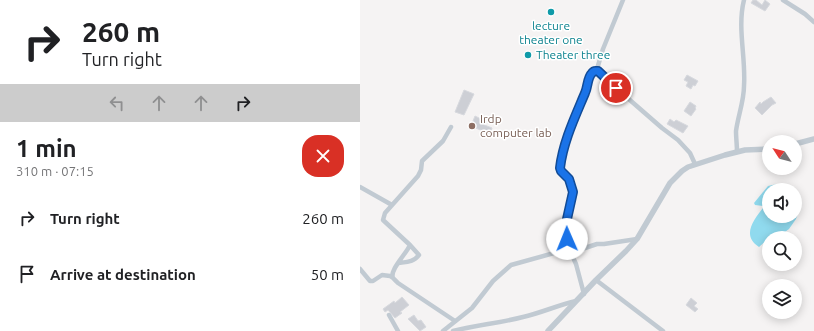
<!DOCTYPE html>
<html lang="en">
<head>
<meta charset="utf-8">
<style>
	:root { --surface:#fff; --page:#f2f2f2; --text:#202124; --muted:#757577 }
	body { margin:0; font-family:Ubuntu,sans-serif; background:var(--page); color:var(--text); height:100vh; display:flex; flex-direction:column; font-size:15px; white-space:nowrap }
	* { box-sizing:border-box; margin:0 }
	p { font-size:13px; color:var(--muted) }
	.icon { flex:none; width:22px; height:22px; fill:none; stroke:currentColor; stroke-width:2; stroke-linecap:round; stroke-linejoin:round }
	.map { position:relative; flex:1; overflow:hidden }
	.sheet { display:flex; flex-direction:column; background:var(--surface); width:360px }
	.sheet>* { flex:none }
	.guide { background:#fff; color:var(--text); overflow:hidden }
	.needle { width:26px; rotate:306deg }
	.tools { position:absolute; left:402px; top:135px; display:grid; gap:8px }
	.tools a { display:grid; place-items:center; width:40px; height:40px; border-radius:50%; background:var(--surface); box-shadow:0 2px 10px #0003; font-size:20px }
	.pin { position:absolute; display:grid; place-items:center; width:34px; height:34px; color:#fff; margin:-17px; border:2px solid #fff; border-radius:50%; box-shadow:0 1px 4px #0007 }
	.me { position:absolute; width:44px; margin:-22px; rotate:359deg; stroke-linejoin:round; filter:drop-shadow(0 0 3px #0008) }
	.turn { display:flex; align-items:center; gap:14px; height:84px; padding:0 16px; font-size:18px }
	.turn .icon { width:52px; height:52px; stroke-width:2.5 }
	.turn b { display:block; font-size:28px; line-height:34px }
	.lanes { display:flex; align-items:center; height:38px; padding:0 16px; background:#0003; justify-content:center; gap:20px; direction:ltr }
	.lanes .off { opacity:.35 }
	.round { display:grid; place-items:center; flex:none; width:42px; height:42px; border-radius:16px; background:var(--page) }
	.summary { display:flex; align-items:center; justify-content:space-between; height:68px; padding:0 16px }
	h1 { font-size:24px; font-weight:600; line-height:30px }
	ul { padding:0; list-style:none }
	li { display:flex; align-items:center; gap:12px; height:56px; padding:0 16px }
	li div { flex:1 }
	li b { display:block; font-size:15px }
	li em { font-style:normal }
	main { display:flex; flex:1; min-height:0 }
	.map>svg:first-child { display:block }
</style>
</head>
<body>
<main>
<section class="sheet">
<div class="guide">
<div class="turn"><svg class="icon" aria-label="right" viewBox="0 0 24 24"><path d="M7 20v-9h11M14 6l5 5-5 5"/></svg><div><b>260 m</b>Turn right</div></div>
<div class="lanes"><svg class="icon off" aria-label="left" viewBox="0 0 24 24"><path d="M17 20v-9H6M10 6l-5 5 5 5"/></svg><svg class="icon off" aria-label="ahead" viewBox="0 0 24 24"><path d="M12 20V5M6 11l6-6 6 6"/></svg><svg class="icon off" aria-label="ahead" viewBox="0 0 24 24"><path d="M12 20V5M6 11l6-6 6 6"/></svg><svg class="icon" aria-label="right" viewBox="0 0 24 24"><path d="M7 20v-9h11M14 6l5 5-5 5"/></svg></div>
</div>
<div class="summary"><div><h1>1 min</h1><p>310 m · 07:15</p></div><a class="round" style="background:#d93025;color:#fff"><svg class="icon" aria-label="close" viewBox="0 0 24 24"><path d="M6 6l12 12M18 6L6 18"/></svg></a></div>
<ul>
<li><svg class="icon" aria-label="right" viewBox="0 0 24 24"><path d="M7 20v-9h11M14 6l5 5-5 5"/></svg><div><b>Turn right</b></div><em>260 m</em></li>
<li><svg class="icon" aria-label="arrive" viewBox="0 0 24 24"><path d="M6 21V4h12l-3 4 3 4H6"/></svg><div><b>Arrive at destination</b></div><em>50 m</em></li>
</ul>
</section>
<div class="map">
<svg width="454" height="331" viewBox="0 0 454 331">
	<rect width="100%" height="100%" fill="#f5f3f3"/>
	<path fill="#90daee" d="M417 184 427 190H409V216H435V196L438 199 439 210 436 219 429 229 417 238 408 239 399 247C381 236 394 219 403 208V206L395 205 394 203 408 186Z"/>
	<path fill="#cdcfd5" stroke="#d7d9de" d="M393 0H396L402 5 405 0 410 4 405 11 391 3Z
		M327 75 338 81 335 86 333 85 331 89 326 86 328 82 324 80Z
		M104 90 114 94 104 115 95 112Z
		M411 97 416 103 412 105 402 115 395 108 400 102 401 104 403 102Z
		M330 102 336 106 335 108 336 109 331 116 324 111Z
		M115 116 123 120 122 124 132 128 130 134 111 126Z
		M310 119 314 122 316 120 328 126 323 133 307 124Z
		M42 297 49 305 40 312 42 313 35 318 28 310 25 312 23 309 34 301 35 303Z
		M331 298 337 303 334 306 338 309 335 312 326 305Z
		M54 315 58 321 61 320 66 327 60 331 48 319Z"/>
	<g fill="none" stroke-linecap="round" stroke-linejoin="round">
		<path stroke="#c1cad2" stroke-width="4.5" d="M263 0 243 49 237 69 248 81 302 128 318 140 330 153 335 164
			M423 0 445 14 454 22
			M91 127 83 141 62 161 61 170 58 176 25 213 23 220 50 245C47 253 29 270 33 278 33 278 37 282 38 283L95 321
			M377 152C377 145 376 138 376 131 378 116 384 101 384 86 386 57 377 28 384 0
			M0 187 32 205
			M39 263C46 262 54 262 59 255L50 245
			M0 269 10 281H13L22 275 30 276 33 278
			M236 280 303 331
			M224 294 216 264 210 251 207 232V219L213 192 209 179 201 171 200 168 208 138 218 110 226 92 230 77 234 71H238
			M29 315 38 331
			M83 331 112 308 133 281 151 265 205 250 216 251 237 244H244L277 239
			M93 331C116 325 140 323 163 317 181 313 198 305 216 301"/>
		<path stroke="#c1cad2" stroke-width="5.5" d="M435 144 454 139
			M188 331 236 280 266 251 277 239 310 183 322 171 328 167 365 155 385 150 409 149"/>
	</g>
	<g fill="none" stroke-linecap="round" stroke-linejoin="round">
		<defs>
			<path id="route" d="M207 239V219L213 192 209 179 201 171 200 168C203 142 215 117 225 93 228 87 227 78 232 73 234 70 235 71 238 71L256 88"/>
		</defs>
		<use href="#route" stroke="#114b97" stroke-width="10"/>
		<use href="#route" stroke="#1a73e8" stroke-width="7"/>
	</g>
	<g fill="#0f9aa8" stroke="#fff" stroke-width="1.5">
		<circle cx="191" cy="12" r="4"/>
		<circle cx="168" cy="55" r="4"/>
	</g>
	<circle fill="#8d6e63" stroke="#fff" stroke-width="1.5" cx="112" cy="126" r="4"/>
	<g text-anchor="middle" stroke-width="3" stroke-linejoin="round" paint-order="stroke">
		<g font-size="12" fill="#0d838f" stroke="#fff">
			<text x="191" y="30">lecture<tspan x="191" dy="14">theater one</tspan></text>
			<text x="176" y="59" text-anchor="start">Theater three</text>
		</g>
		<g font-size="12" fill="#785e54" stroke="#fff" text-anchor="start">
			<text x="120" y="123">Irdp<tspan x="120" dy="14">computer lab</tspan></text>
		</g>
	</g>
</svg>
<div class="tools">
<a><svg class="needle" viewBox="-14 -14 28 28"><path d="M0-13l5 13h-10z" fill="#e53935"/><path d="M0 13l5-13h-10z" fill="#757577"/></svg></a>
<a><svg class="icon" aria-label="sound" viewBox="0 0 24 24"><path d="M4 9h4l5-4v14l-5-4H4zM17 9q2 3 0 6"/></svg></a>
<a><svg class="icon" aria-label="search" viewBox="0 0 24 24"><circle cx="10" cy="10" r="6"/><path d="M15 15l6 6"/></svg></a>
<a><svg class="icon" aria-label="layers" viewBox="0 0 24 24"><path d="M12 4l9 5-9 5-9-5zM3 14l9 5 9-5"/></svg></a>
</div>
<div class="pin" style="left:256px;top:88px;background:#d93025"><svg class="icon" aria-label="arrive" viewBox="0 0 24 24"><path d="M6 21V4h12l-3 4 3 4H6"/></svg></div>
<svg class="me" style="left:207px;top:239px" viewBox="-20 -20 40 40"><circle r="19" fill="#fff"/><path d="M0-13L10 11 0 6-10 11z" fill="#1a73e8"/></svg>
</div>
</main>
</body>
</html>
